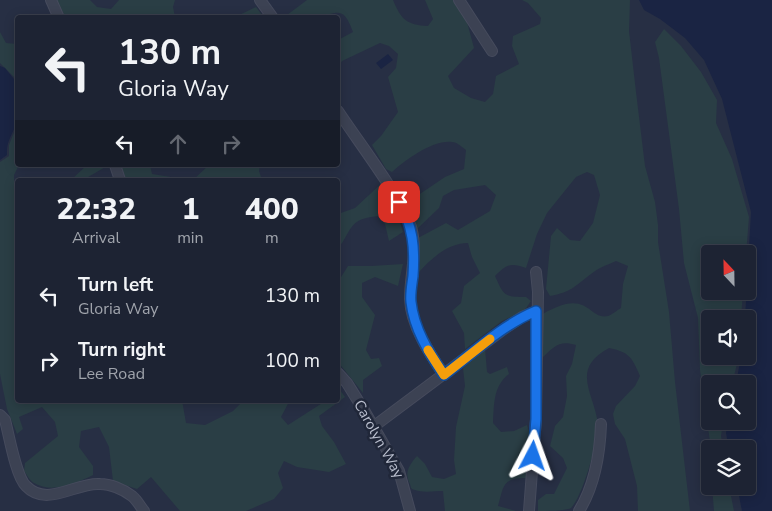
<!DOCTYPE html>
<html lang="en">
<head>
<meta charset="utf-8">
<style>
	:root { --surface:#1d2333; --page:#252b3b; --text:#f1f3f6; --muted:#a0a4ac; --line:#3b404e }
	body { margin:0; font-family:"Nunito Sans",sans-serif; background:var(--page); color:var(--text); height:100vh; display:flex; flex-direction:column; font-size:19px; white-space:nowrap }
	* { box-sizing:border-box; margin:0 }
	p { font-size:16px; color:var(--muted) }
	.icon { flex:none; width:28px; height:28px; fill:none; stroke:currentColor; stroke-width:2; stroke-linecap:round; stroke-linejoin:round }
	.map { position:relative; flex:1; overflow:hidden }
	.sheet { position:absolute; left:15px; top:178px; width:325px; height:225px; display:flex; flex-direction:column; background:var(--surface); border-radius:5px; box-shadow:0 2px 12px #0003,0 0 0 1px var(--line) }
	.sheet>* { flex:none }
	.banner { position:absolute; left:15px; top:15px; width:325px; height:152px; border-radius:5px; box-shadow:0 2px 12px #0003,0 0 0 1px var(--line); background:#1d2333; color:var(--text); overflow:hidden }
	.needle { width:32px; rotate:338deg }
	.tools { position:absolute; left:701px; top:245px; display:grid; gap:10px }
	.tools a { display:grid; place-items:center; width:55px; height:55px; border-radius:5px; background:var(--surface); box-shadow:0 2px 12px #0003,0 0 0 1px var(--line); font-size:25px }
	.pin { position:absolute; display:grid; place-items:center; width:42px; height:42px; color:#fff; margin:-21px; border-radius:10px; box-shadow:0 2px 8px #0006 }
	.me { position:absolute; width:55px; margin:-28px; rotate:4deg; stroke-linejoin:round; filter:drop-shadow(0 0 4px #0008) }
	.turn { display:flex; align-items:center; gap:18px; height:105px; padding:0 20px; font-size:22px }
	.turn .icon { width:65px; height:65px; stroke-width:2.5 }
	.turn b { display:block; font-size:35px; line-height:42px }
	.lanes { display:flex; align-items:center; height:48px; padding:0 20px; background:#0003; justify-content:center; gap:25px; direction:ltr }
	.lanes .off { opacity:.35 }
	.eta { display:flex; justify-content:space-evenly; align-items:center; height:85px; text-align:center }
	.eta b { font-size:30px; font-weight:800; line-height:35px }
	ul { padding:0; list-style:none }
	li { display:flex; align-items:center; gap:15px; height:65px; padding:0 20px }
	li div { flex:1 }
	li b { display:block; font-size:19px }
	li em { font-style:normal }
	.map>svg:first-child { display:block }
</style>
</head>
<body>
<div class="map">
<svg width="772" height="511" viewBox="0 0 772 511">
	<rect width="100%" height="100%" fill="#272f44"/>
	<path fill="#2a3e45" d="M57 0H90L97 7 111 9 119 0H175L173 7 175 17H65Z
		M307 0H393C401 19 406 25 428 26L433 19 425 0H455L467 22 474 48 448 76 454 88 471 98 485 102 493 94 496 76 519 64 512 46 513 36 540 24 541 18 528 3 522 0H630L629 31 636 92 645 166 655 202 658 225V242L669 312 675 382 690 511H638L637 486 625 439 615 424 613 414 616 406 635 386 640 376C632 357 629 352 609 348 569 370 595 393 598 425 599 439 582 498 571 508 565 511 546 511 538 511V500L546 494H554L567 468 563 458 550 446 555 426 563 417 567 396 566 376 572 364 576 345C559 340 555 346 542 358L540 317C544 312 550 310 557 307 589 294 590 320 608 316 612 315 617 310 621 308L623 284 628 266 616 261C607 265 598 268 591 274 574 287 571 292 550 296L546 289 551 236 557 228 570 240 580 241 593 223 600 195 594 175 587 172 576 177 547 213 537 234 526 268C510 262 506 265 495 276 504 296 504 297 526 297L531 301 524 311 502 321 465 349 464 333 452 311 461 303 464 286 480 273 472 257 468 243C448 243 432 258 419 272L420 251 418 238 446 223 458 230 490 211 496 195 485 185 454 190 443 196 439 208 417 229 405 204 445 177 464 169 466 150C462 147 457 142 452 142 432 140 406 160 392 172L386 169 372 145 381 136 398 112 388 77 396 68 398 54 389 46 380 43 342 61 338 68V40L353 32C343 5 339 13 316 17 306 20 294 17 283 18Z
		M256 7 262 15 258 17H235Z
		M664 29 681 46 701 72 717 100 716 123 732 159 749 217 746 254H710V291H743L741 319H710V356H739L732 384H710V421H723L721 436 723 449H711L700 370 698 318 684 263 679 209 659 58 655 42Z
		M0 32 6 43 17 44V80L0 63Z
		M17 125 18 165H19L14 175V192H18V400H182L186 423 205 425 233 411 244 400H290L281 417 288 425 327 400H338V392L340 390 345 397 319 416 322 426 334 442 346 464 329 472 297 467 284 461 278 473 283 488 274 499 246 511H180L151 477 137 489 113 481 109 447 99 427 81 431 79 447 93 466V475C77 483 52 494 34 483 30 481 27 475 24 471L25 463 58 436 55 422 42 407 19 417 23 429 17 434 7 409 0 374V162L9 156V145Z
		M87 165H107V166L83 180H71Z
		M118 165H150L152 174 177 178 174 180H125Z
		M209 165H260L259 171 262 180H193Z
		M383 182 395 206 403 232 389 241 385 224 378 216C348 219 353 229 338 249V214L355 208Z
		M403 264 398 286 375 277 362 283V297L375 315 366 350 371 359 379 358 382 366 363 380V393L338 362V282L348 266H372Z
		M485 348 487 372 490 374 507 367 509 374C493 386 494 405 493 423L501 432 514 431 527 425 531 438 527 478C502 478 504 485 498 506L516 511H445L443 491C435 491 423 493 415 490 411 489 411 488 410 484 404 473 409 465 417 456L425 464 432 477 444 479 456 474 454 460 456 427 465 386 463 368Z
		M712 486H729L734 511H714Z"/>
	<path fill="#1a2443" d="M639 0H772V511H742L737 486H748V449H729L726 433 728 421H748V384H736L741 356H748V319H745L751 212 722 99 704 60 685 38 660 19 644 10Z
		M388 54 393 60 381 69 376 63Z
		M0 66 5 68 18 84C18 94 20 111 17 120 14 134 6 139 7 155L0 160Z"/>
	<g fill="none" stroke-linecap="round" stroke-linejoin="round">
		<defs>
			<path id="minor" d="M51 0 59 18
				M260 0 273 18
				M459 0 492 51
				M338 111C354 135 372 159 388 184 396 197 406 211 411 227 418 251 410 275 410 299 411 326 430 354 444 375
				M115 165 120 180
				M338 373 347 383 365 412 399 471 410 511
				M0 415 5 420C9 435 16 477 26 486 47 508 76 482 100 484 110 484 123 489 132 496 137 500 140 506 144 511
				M373 427 504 329 522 317 536 311
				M529 511 536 419 538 292 536 272
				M579 511C595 485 600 453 601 424"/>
		</defs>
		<use href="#minor" stroke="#464b5d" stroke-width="12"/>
		<use href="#minor" stroke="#3c4253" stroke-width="10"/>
	</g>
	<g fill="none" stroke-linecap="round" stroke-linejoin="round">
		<defs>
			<path id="route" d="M399 202C413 226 415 248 413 276 412 284 410 294 411 302 414 329 429 353 444 375 473 353 502 325 536 311V419L533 456"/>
		</defs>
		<use href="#route" stroke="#114b97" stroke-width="12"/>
		<use href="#route" stroke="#1a73e8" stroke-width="9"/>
		<path stroke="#f59e0b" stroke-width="9" d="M428 350 444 375 490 339"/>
	</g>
	<g text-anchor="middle" stroke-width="5" stroke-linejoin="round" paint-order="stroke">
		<g font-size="15" fill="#b9becd" stroke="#202739">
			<text transform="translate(379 439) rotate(61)" y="5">Carolyn Way</text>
		</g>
	</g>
</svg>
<div class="tools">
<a><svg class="needle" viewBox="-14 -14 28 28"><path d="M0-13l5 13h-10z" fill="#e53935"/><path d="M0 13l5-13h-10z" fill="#a0a4ac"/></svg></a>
<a><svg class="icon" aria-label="sound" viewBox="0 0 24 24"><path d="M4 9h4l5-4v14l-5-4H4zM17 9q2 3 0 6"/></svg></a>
<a><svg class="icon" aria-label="search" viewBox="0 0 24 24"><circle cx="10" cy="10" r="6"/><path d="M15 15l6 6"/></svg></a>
<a><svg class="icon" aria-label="layers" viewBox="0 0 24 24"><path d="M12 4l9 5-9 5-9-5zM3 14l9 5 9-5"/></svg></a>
</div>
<div class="pin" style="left:399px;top:202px;background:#d93025"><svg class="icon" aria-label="arrive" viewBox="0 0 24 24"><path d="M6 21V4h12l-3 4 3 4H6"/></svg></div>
<svg class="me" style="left:533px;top:456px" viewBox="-20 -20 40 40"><path d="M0-17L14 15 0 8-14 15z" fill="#1a73e8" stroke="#fff" stroke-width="4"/></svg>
<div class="banner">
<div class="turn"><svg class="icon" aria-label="left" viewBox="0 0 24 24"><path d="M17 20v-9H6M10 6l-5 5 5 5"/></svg><div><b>130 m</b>Gloria Way</div></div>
<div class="lanes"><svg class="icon" aria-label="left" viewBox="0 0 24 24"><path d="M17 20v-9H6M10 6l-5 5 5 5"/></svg><svg class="icon off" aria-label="ahead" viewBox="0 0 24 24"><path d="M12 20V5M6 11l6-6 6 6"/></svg><svg class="icon off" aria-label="right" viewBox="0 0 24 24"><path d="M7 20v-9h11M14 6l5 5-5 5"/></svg></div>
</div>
<section class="sheet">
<div class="eta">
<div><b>22:32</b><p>Arrival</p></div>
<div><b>1</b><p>min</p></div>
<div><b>400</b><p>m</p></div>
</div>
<ul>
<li><svg class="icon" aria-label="left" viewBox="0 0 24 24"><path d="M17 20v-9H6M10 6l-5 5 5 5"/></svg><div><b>Turn left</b><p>Gloria Way</p></div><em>130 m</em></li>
<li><svg class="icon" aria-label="right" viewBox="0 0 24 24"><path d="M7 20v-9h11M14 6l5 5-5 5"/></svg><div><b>Turn right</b><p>Lee Road</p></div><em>100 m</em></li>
</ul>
</section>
</div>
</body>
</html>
